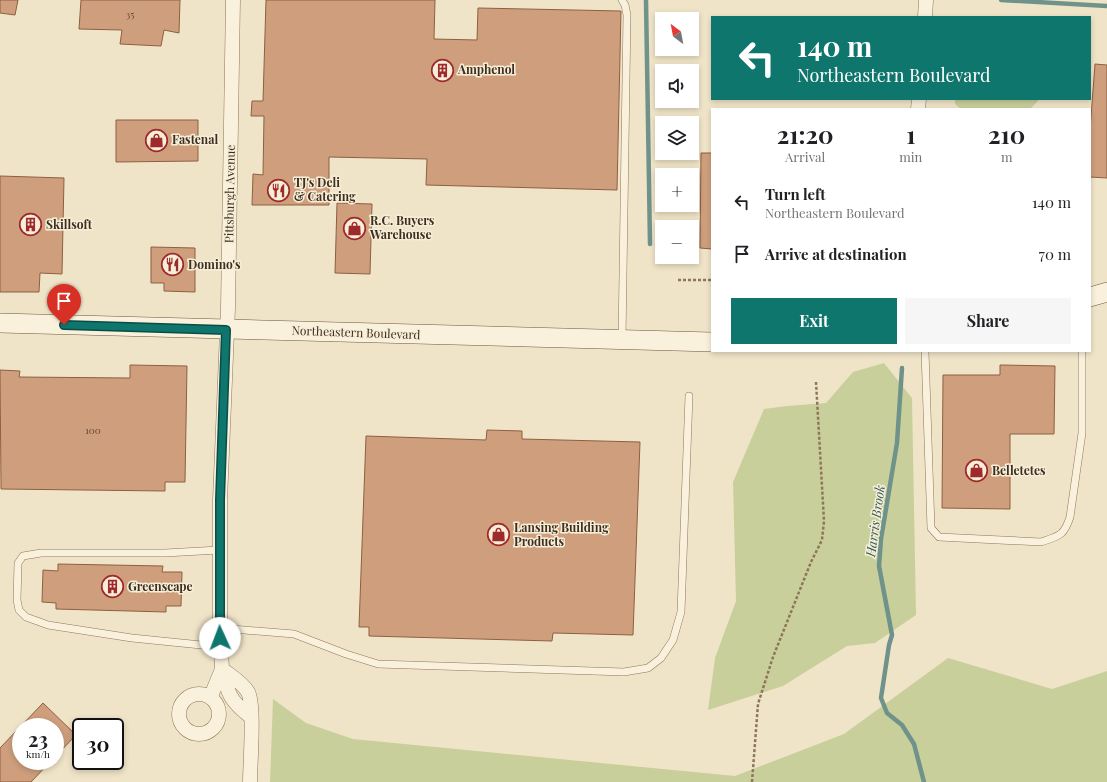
<!DOCTYPE html>
<html lang="en">
<head>
<meta charset="utf-8">
<style>
	:root { --surface:#fff; --page:#f6f6f6; --text:#202124; --muted:#757577; --accent:#0f766e }
	body { margin:0; font-family:"Playfair Display",serif; background:var(--page); color:var(--text); height:100vh; display:flex; flex-direction:column; font-size:15px; white-space:nowrap }
	* { box-sizing:border-box; margin:0 }
	p { font-size:13px; color:var(--muted) }
	.icon { flex:none; width:22px; height:22px; fill:none; stroke:currentColor; stroke-width:2; stroke-linecap:round; stroke-linejoin:round }
	.map { position:relative; flex:1; overflow:hidden }
	.side { position:absolute; left:711px; top:108px; width:380px; height:244px; display:flex; flex-direction:column; background:var(--surface); border-radius:0px; box-shadow:0 2px 6px #0003 }
	.side>* { flex:none }
	.top-card { position:absolute; left:711px; top:16px; width:380px; height:84px; border-radius:0px; box-shadow:0 2px 6px #0003; background:#0f766e; color:#fff; overflow:hidden }
	.needle { width:26px; rotate:328deg }
	.controls { position:absolute; left:655px; top:12px; display:grid; gap:8px }
	.controls a { display:grid; place-items:center; width:44px; height:44px; border-radius:0px; background:var(--surface); box-shadow:0 2px 6px #0003; font-size:20px }
	.speed { position:absolute; left:12px; top:718px; display:flex; gap:8px; font-size:20px; font-weight:700; text-align:center }
	.speed>* { display:grid; place-content:center; width:52px; height:52px; border-radius:50%; background:var(--surface); box-shadow:0 2px 6px #0003; line-height:1 }
	.speed small { font-size:10px; font-weight:400 }
	.speed .limit { border:2px solid #111; border-radius:6px; background:#fff; color:#111 }
	.pin { position:absolute; display:grid; place-items:center; width:34px; height:34px; color:#fff; margin:-41px -17px; border-radius:50% 50% 50% 0; rotate:-45deg; box-shadow:0 0 4px #0007 }
	.pin .icon { rotate:45deg }
	.me { position:absolute; width:44px; margin:-22px; rotate:358deg; stroke-linejoin:round; filter:drop-shadow(0 0 3px #0008) }
	.turn { display:flex; align-items:center; gap:14px; height:84px; padding:0 20px; font-size:18px }
	.turn .icon { width:52px; height:52px; stroke-width:2.5 }
	.turn b { display:block; font-size:28px; line-height:34px }
	.eta { display:flex; justify-content:space-evenly; align-items:center; height:68px; text-align:center }
	.eta b { font-size:24px; font-weight:700; line-height:28px }
	.cta { display:flex; gap:8px; margin-top:auto; padding:8px 20px }
	.cta a { flex:1; height:46px; border-radius:0px; background:var(--accent); color:#fff; font-size:16px; font-weight:700; line-height:46px; text-align:center }
	.cta a+a { background:var(--page); color:var(--text) }
	ul { padding:0; list-style:none }
	li { display:flex; align-items:center; gap:12px; height:52px; padding:0 20px }
	li div { flex:1 }
	li b { display:block; font-size:15px }
	li em { font-style:normal }
	.map>svg:first-child { display:block }
</style>
</head>
<body>
<div class="map">
<svg width="1107" height="782" viewBox="0 0 1107 782">
	<rect width="100%" height="100%" fill="#f0e4c8"/>
	<path fill="#c9cf9b" d="M955 99H1037L1038 101 1030 109H961L955 104Z
		M884 363 912 398 916 615 875 643 847 646 783 686 708 710 715 658 736 601 733 482 764 409 787 406 826 403 853 372Z
		M948 658 1052 689 1107 671V782H270L273 699 306 723 353 739 735 776 844 734Z"/>
	<g fill="none" stroke-linecap="round" stroke-linejoin="round">
		<path stroke="#6f938a" stroke-width="4.5" d="M646 0 650 244
			M1001 0 1107 6
			M902 368 897 443 881 539 879 566 892 635 889 645 881 698 887 713 902 725 914 744 924 782"/>
	</g>
	<path fill="#cf9f7d" stroke="#8d5f41" d="M0 0H18L15 15 0 13Z
		M81 0H180L179 33 164 30 161 46 120 44 122 30 79 29Z
		M266 0H435L434 39 477 40 478 8 621 11 617 190 426 185 427 159 329 157V205H252L253 174 263 175 264 116H251L252 101H263Z
		M1095 64 1107 65V178L1090 177V130Z
		M116 120H198V161L116 162Z
		M701 153H712V249L700 248Z
		M0 176 64 178 62 274 40 273 39 292H0Z
		M337 203 372 204 370 274 335 273Z
		M151 247 195 248V292L164 291V283H151Z
		M130 365 187 366 185 482H165V491L1 489 0 370 20 371 19 377 130 378Z
		M1000 365 1055 366 1054 434H1010V509L942 508 943 375H1000Z
		M487 430 522 431V439L640 442 633 635 553 633 552 641 369 636V627H359L366 436 486 440Z
		M58 564 163 566 162 572H182L181 606H166V612L56 609V603L42 602 43 570 58 571Z
		M43 703 76 735 55 757V727H21V761H51L31 782H0V748Z"/>
	<g fill="none" stroke-linecap="round" stroke-linejoin="round">
		<defs>
			<path id="lane" d="M622 0 625 5 627 15 622 339
				M925 351 931 528 939 537 1041 542C1059 536 1064 536 1070 517L1082 433V351
				M219 550 165 553H41L23 556 18 563 17 600 19 610 26 617 48 625 132 638 221 647
				M220 628 294 634 346 654 378 664 624 672 648 668 661 658 673 640 681 612 689 396"/>
			<path id="street" d="M925 17 926 0
				M918 109 919 99
				M222 669C231 676 242 682 248 692 255 706 250 764 250 782
				M222 669C228 694 230 701 251 717
				M179 714a20 20 0 1 1 40 0a20 20 0 1 1-40 0Z
				M211 696 222 669 220 628V500L228 308 233 0"/>
			<path id="secondary" d="M1090 297 1107 292
				M0 323 712 342"/>
		</defs>
		<use href="#lane" stroke="#8d765c" stroke-width="8"/>
		<use href="#street" stroke="#8d765c" stroke-width="15"/>
		<use href="#secondary" stroke="#6f573f" stroke-width="20"/>
		<path stroke="#8d765c" stroke-width="2.5" stroke-dasharray="3 2" stroke-linecap="butt" d="M678 280H712
			M752 782 758 704 773 657 811 562 822 540 824 521 816 382"/>
		<use href="#lane" stroke="#faf1dc" stroke-width="7"/>
		<use href="#street" stroke="#faf1dc" stroke-width="14"/>
		<use href="#secondary" stroke="#faf1dc" stroke-width="19"/>
	</g>
	<g fill="none" stroke-linecap="round" stroke-linejoin="round">
		<defs>
			<path id="route" d="M64 325 226 330 220 500V638"/>
		</defs>
		<use href="#route" stroke="#0a4d48" stroke-width="10"/>
		<use href="#route" stroke="#0f766e" stroke-width="7"/>
	</g>
	<defs>
		<symbol id="building-ring" viewBox="-11 -11 22 22"><circle r="9.5" fill="#f7eed8" stroke="#9e2a2b" stroke-width="1.5"/><path d="M-4-6H4V6H1V3H-1V6H-4ZM-2.5-4.3h1.7v1.8h-1.7ZM.8-4.3h1.7v1.8H.8ZM-2.5-1h1.7V.8h-1.7ZM.8-1h1.7V.8H.8Z" fill="#9e2a2b"/></symbol>
		<symbol id="shop-ring" viewBox="-11 -11 22 22"><circle r="9.5" fill="#f7eed8" stroke="#9e2a2b" stroke-width="1.5"/><path d="M-5-2.5h2.3a2.7 3.5 0 0 1 5.4 0H5L5.5 6h-11ZM-1.5-2.5h3a1.5 2.3 0 0 0-3 0Z" fill="#9e2a2b"/></symbol>
		<symbol id="restaurant-ring" viewBox="-11 -11 22 22"><circle r="9.5" fill="#f7eed8" stroke="#9e2a2b" stroke-width="1.5"/><path d="M-5-6h1v4h1v-4h1v4h1v-4h1v5L-1.5 .5V6h-2V.5L-5-1ZM5-6V6H3V1.5H1.5Q1.5-4 5-6Z" fill="#9e2a2b"/></symbol>
	</defs>
	<g fill-rule="evenodd">
		<use href="#building-ring" x="430" y="58" width="25" height="25"/>
		<use href="#shop-ring" x="144" y="128" width="25" height="25"/>
		<use href="#restaurant-ring" x="266" y="178" width="25" height="25"/>
		<use href="#building-ring" x="18" y="212" width="25" height="25"/>
		<use href="#shop-ring" x="342" y="216" width="25" height="25"/>
		<use href="#restaurant-ring" x="160" y="252" width="25" height="25"/>
		<use href="#shop-ring" x="964" y="458" width="25" height="25"/>
		<use href="#shop-ring" x="486" y="522" width="25" height="25"/>
		<use href="#building-ring" x="100" y="574" width="25" height="25"/>
	</g>
	<g text-anchor="middle" stroke-width="3" stroke-linejoin="round" paint-order="stroke">
		<g font-size="10" fill="#624a37">
			<text x="130" y="18">35</text>
			<text x="93" y="434">100</text>
		</g>
		<g font-size="12" font-weight="bold" fill="#3d2e20" stroke="#f7eed8" text-anchor="start">
			<text x="458" y="74">Amphenol</text>
			<text x="172" y="144">Fastenal</text>
			<text x="294" y="187">TJ's Deli<tspan x="294" dy="14">&amp; Catering</tspan></text>
			<text x="370" y="225">R.C. Buyers<tspan x="370" dy="14">Warehouse</tspan></text>
			<text x="46" y="229">Skillsoft</text>
			<text x="188" y="269">Domino's</text>
			<text x="992" y="475">Belletetes</text>
			<text x="514" y="532">Lansing Building<tspan x="514" dy="14">Products</tspan></text>
			<text x="128" y="591">Greenscape</text>
		</g>
		<g font-size="12" fill="#3d2e20" stroke="#f7eed8">
			<text transform="translate(230 194) rotate(-89)" y="4">Pittsburgh Avenue</text>
			<text transform="translate(356 333) rotate(2)" y="4">Northeastern Boulevard</text>
		</g>
		<g font-size="13" font-style="italic" fill="#2f5d5a" stroke="#f7eed8">
			<text transform="translate(875 521) rotate(-82)" y="5">Harris Brook</text>
		</g>
	</g>
</svg>
<div class="controls">
<a><svg class="needle" viewBox="-14 -14 28 28"><path d="M0-13l5 13h-10z" fill="#e53935"/><path d="M0 13l5-13h-10z" fill="#757577"/></svg></a>
<a><svg class="icon" aria-label="sound" viewBox="0 0 24 24"><path d="M4 9h4l5-4v14l-5-4H4zM17 9q2 3 0 6"/></svg></a>
<a><svg class="icon" aria-label="layers" viewBox="0 0 24 24"><path d="M12 4l9 5-9 5-9-5zM3 14l9 5 9-5"/></svg></a>
<a>+</a>
<a>−</a>
</div>
<div class="speed"><div>23<small>km/h</small></div><div class="limit">30</div></div>
<div class="pin" style="left:64px;top:325px;background:#d93025"><svg class="icon" aria-label="arrive" viewBox="0 0 24 24"><path d="M6 21V4h12l-3 4 3 4H6"/></svg></div>
<svg class="me" style="left:220px;top:638px" viewBox="-20 -20 40 40"><circle r="19" fill="#fff"/><path d="M0-13L10 11 0 6-10 11z" fill="#0f766e"/></svg>
<div class="top-card">
<div class="turn"><svg class="icon" aria-label="left" viewBox="0 0 24 24"><path d="M17 20v-9H6M10 6l-5 5 5 5"/></svg><div><b>140 m</b>Northeastern Boulevard</div></div>
</div>
<section class="side">
<div class="eta">
<div><b>21:20</b><p>Arrival</p></div>
<div><b>1</b><p>min</p></div>
<div><b>210</b><p>m</p></div>
</div>
<ul>
<li><svg class="icon" aria-label="left" viewBox="0 0 24 24"><path d="M17 20v-9H6M10 6l-5 5 5 5"/></svg><div><b>Turn left</b><p>Northeastern Boulevard</p></div><em>140 m</em></li>
<li><svg class="icon" aria-label="arrive" viewBox="0 0 24 24"><path d="M6 21V4h12l-3 4 3 4H6"/></svg><div><b>Arrive at destination</b></div><em>70 m</em></li>
</ul>
<div class="cta"><a>Exit</a><a>Share</a></div>
</section>
</div>
</body>
</html>
